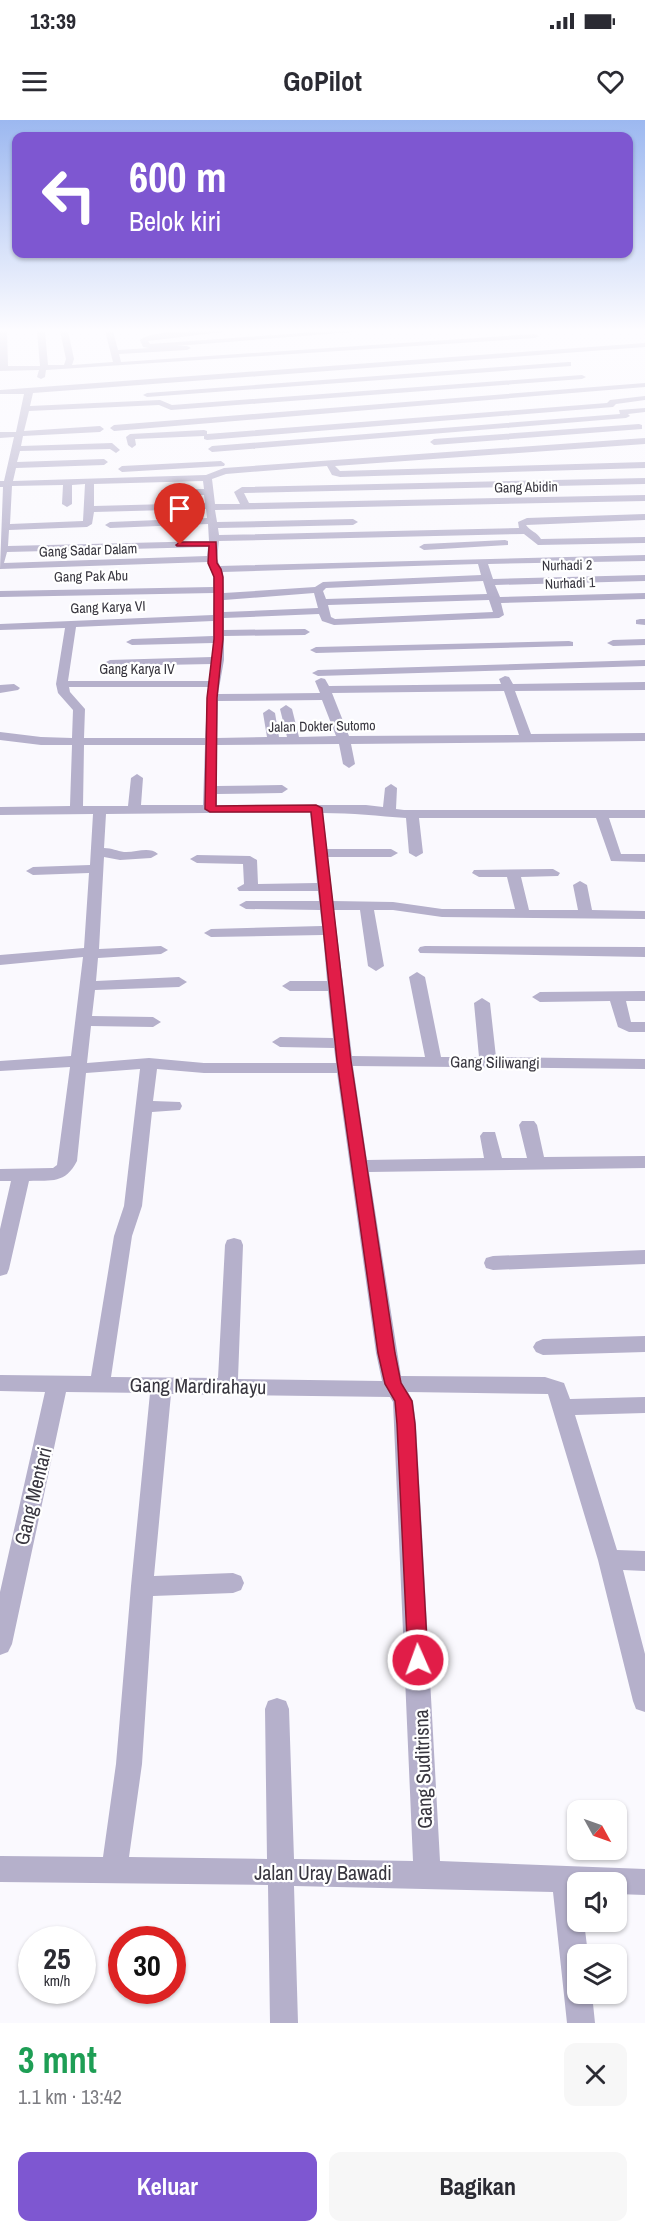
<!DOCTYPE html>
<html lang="id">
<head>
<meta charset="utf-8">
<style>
	:root { --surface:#fff; --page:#f7f7f7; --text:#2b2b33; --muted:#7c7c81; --accent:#7e57d1 }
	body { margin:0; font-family:"Archivo Narrow",sans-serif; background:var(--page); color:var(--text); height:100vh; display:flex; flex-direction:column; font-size:22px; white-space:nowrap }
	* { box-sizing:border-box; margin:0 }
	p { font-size:20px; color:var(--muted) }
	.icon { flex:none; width:33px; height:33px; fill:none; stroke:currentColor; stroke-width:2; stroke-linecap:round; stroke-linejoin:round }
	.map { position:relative; height:1903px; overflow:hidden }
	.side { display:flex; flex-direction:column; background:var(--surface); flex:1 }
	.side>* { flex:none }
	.hud { position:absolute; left:12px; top:12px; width:621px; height:126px; border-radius:12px; box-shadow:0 2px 4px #0004; background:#7e57d1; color:#fff; overflow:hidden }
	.needle { width:39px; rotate:130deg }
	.fabs { position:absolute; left:567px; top:1680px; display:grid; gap:12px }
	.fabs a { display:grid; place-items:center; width:60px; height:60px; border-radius:12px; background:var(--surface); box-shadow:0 2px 4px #0004; font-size:30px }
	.speed { position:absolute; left:18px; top:1806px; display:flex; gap:12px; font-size:30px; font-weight:700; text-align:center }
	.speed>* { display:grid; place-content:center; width:78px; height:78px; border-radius:50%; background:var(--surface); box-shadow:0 2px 4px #0004; line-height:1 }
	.speed small { font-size:15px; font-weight:400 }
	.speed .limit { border:9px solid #d22; background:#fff; color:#111 }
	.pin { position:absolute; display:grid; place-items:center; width:51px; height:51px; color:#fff; margin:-62px -26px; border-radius:50% 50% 50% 0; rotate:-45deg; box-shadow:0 0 6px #0007 }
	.pin .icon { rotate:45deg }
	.me { position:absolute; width:66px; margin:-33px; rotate:358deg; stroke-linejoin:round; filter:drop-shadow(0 0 4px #0008) }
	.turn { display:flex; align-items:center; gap:21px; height:126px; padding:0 18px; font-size:27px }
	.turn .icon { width:78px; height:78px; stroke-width:2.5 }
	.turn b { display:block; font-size:42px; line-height:51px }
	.round { display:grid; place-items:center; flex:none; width:63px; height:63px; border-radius:12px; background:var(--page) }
	.headline { display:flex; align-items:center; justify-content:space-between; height:102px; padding:0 18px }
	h1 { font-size:36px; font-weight:700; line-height:45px; color:#1e9e55 }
	.cta { display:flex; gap:12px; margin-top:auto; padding:12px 18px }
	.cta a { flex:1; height:69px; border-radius:12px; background:var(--accent); color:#fff; font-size:24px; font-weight:700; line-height:69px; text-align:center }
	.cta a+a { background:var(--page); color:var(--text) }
	.status { display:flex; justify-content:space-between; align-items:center; height:42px; padding:0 30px; background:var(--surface); direction:ltr }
	.status svg { height:16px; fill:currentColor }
	header { display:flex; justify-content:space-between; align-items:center; height:78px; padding:0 18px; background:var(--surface); font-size:27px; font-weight:700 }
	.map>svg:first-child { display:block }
</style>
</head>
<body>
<div class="status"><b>13:39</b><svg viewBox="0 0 49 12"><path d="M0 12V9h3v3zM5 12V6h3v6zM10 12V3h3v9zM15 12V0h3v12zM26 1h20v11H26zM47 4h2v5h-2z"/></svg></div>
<header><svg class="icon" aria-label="menu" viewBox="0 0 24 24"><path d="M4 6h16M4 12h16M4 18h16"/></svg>GoPilot<svg class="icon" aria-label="heart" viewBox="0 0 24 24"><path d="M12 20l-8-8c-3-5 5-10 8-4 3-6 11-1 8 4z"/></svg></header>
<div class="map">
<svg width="645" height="1903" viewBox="0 0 645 1903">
	<rect width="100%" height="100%" fill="#faf9fe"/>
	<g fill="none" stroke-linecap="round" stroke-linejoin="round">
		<path fill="#b5b0cb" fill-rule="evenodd" d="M0 211H7L8 246H40L37 211H45L48 245H64L66 239 60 211H68L74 239 72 245 113 242 105 211H113L118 230 149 228 143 227 140 220C153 209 212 211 231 211L148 221 150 224 329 211H366L176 226H187L191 228 187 230 119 234 121 242 535 214 539 216 535 218 46 250 45 257 41 259 37 257 39 250 0 251Z
			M645 223V227L33 273 30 286 160 280 172 285 582 255 586 257 582 259 171 290 159 285 29 291 24 311 100 306 104 309 100 312 23 316 21 326 112 323 120 330 116 333 110 329 20 331 17 342 104 339 108 342 104 345 16 348 13 361 206 355 224 348 645 318V324L335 346 340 351 645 342V348L340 357 332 355 327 346 226 354 212 359 215 384H240L234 372 242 367 645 358V364L244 373 249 383 645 375V381L215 390 217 402 353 399 358 402 353 405 218 408 219 415 519 408 518 402 527 398 645 394V400L526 405C530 411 537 412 541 419L645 417V423L538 425 524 414 219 421 217 439 220 446 645 435V441L488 444 493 459 645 455V461L495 465 500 477 645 473V479L501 483 504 495 499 498 334 505 322 501 319 494 224 498V510L305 509 310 512 305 515 224 516V540L218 574 320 573 315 561 321 558 325 559 329 566 501 564 499 559 505 556 509 557 513 564 645 562V570L515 571 531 614 645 613V621L351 624 355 644 349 648 343 644 339 624 217 625V666L282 665 288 669 282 673 217 674V685H366L383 687 385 668 391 664 397 668 396 689 404 690H645V698H609L621 734H645V742L611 741 596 698H419L423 733 416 737 409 733 406 698C379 696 352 693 323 693L327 729H391L398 733 391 737H328L333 781 393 782 442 789H515L507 757H479L472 753 474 750 553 749 560 753 558 756 521 757 529 790H578L573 765 580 761 587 765 592 790 645 791V799L442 797 393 790H374L384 846 376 851 368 846 360 790H334L352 936 425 937 409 857 417 852 425 857 441 937H479L474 883 482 878 490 883 496 937 645 939V949L353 946 367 1040 484 1038 480 1016 483 1012H495L502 1038H527L519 1005 522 1001H534L537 1005 544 1037 645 1036V1048L369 1052 401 1256 545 1257 564 1263 570 1279 645 1277V1293L575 1295 617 1430 645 1431V1451L623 1450 645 1534V1592L636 1589 633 1581 598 1440 548 1274 408 1272 413 1281 416 1304 440 1741 645 1749V1775L616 1774V1762H578V1802H584L588 1834H578V1874H592L595 1903H567L553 1772 294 1766 298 1903H270L268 1765 0 1762V1736L103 1737 116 1644 131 1466 150 1273 66 1272 12 1524 8 1532 0 1535V1472L45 1272 0 1271V1255L91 1256 114 1116 124 1086 140 949 86 953 77 1041C65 1064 52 1060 29 1061L9 1149 7 1154 0 1156V1109L11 1061H0V1049L53 1048 57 1045 70 947 0 951V941L71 936 83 837 0 845V835L84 828 89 753 33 755 26 751 33 747 90 745 93 694 0 695V687L70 686 72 625H41L0 620V612L41 617 72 618 73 590 58 573 56 564 65 508 0 510V504L213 495 214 473 0 477V471L213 467V453L208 442 0 449 3 367H0V361H4L14 317 0 318V312H16L24 274H0V270ZM203 361 204 369H180L175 372 180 375H204L205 383 94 386V364ZM85 364 83 401 10 404 12 366 63 365 62 384 67 387 72 384V365ZM206 389 207 398 110 402 105 405 110 408 208 404 209 421 8 426 9 410 87 407 92 404 94 392ZM208 427 207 436 4 443 7 432ZM478 444 481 455 323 462 315 467 224 473 223 452ZM483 461 487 474 326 479 323 471 326 468ZM314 473 318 488 224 492V480ZM489 480 493 492 335 499 331 497 328 485ZM213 501V516L132 519 126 522 132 525 213 523 212 537 110 540 104 543 110 546 212 544 209 561H68L76 507ZM69 567H208L205 618H84L85 589 70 572ZM504 571 519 615 349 616 332 573ZM322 580 336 616 299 617 292 589 286 585 280 589 287 617H279L275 593 269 589 263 593 267 617 217 618 218 581ZM84 625H205L203 685H141L143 658 137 654 131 658 128 686H83ZM310 692 317 763 258 764 257 740 250 736 197 735 190 739 197 743 243 744 244 764 237 768 239 771H318L319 781H246L239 785 246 789 320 790 322 806 211 809 204 813 211 817 323 815 327 861H290L282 866 290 871H328L333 918 280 917 272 922 280 927 334 928 336 943H204L149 938 87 943 91 906 153 907 161 902 153 897 92 896 95 870 179 867 187 862 179 857 96 861 98 838 161 834 168 830 161 826 99 829 104 737 120 740 151 738 158 734C149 726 135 733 124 732 117 731 112 728 104 728L106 694ZM157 949 204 953H337L376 1233 382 1261 238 1259 243 1125 241 1120 234 1118 227 1120 225 1125 218 1258 111 1257 132 1116 142 1086 152 992 180 990 182 986 180 982 153 981ZM171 1274 390 1277 393 1282 413 1741 294 1739 289 1589 286 1581 277 1578 268 1581 265 1589 267 1739 129 1737 142 1644 153 1476 233 1473 241 1470 244 1463 241 1456 233 1453 154 1456Z
			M568 242H571V246L147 277 143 275 147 273Z
			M645 263V267L114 311 110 308 114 305Z
			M645 276V280L616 284 613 287 207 320 204 319V316L135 319 136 325 132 328 128 325 126 317 130 314 204 310 207 311V314L607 283 610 280Z
			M645 288V292L628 294 630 296 626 298 212 332 208 329 212 326 620 294 619 290Z
			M639 304 642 305V309L434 325 430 322 434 319Z
			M221 341 225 344 224 346 122 352 118 349 122 346Z
			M505 420 508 421V425L424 430 419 427 424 424Z
			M640 499H645V505L636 504V500Z
			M645 519V525L613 526 607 523 613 520Z
			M569 521 573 522V526L316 533 310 530 316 527Z
			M645 540V546L318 556 312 553 318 550Z
			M14 564 20 568 18 570 0 573V565Z
			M425 826 645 827V837L420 833 418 830 420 827Z
			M645 871V881H626L631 902H645V912H629L618 907 610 881 540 882 532 877 540 872Z
			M645 1130V1144L493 1150 486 1148 484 1143 486 1138 493 1136Z
			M645 1216V1232L543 1235 536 1232 533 1227 536 1222 543 1219Z"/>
	</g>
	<linearGradient id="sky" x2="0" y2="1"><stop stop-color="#9cb8f0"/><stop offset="0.44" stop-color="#fdfcff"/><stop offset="1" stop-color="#fdfcff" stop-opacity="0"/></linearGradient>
	<rect width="645" height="478" fill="url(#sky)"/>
	<path fill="#e11d48" stroke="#92132f" stroke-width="1.5" d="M180 422H216L217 443 221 449 223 457V519L217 578 216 686 316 685 322 688 351 941 395 1233 401 1263 412 1281 415 1304 428 1540 425 1547 418 1549 411 1547 408 1540 397 1304 395 1281 385 1264 378 1233 337 941 311 692H210L205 689 207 578 214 519V457L208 443 209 426H177L176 425Z"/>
	<g text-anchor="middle" stroke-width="4.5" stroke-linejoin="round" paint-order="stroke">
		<g font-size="14" fill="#38363f" stroke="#fff">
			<text transform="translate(526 367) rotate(-1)" y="5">Gang Abidin</text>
			<text transform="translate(88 430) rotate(-2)" y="5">Gang Sadar Dalam</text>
			<text transform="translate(567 445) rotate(-1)" y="5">Nurhadi 2</text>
			<text transform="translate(91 456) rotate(-1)" y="5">Gang Pak Abu</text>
			<text transform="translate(570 463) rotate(-2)" y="5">Nurhadi 1</text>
			<text transform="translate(108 487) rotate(-2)" y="5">Gang Karya VI</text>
			<text x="137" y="554">Gang Karya IV</text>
			<text transform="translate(322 606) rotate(-1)" y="5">Jalan Dokter Sutomo</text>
		</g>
		<g font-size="16" fill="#38363f" stroke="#fff">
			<text transform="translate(495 942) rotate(1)" y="6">Gang Siliwangi</text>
		</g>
		<g font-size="20" fill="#38363f" stroke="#fff">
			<text transform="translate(198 1266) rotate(1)" y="7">Gang Mardirahayu</text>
			<text transform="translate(33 1376) rotate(-76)" y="7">Gang Mentari</text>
			<text transform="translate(423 1649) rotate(-92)" y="7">Gang Suditrisna</text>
			<text x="323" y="1760">Jalan Uray Bawadi</text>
		</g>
	</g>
</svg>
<div class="fabs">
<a><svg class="needle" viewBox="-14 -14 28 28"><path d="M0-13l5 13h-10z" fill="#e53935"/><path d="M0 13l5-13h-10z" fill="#7c7c81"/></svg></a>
<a><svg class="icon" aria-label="sound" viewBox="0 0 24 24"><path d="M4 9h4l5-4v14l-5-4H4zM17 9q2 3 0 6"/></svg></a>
<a><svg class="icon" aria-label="layers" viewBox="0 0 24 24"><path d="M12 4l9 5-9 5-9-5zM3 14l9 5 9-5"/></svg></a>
</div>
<div class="speed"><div>25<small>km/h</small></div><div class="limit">30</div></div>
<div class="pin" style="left:180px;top:425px;background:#d93025"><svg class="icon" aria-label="arrive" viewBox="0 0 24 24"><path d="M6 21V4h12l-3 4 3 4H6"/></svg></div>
<svg class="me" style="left:418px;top:1540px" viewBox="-20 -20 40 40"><circle r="17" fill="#e11d48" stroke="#fff" stroke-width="3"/><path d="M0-11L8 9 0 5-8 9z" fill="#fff"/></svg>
<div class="hud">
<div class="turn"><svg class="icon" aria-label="left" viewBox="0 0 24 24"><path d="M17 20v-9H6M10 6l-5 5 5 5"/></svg><div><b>600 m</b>Belok kiri</div></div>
</div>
</div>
<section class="side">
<div class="headline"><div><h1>3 mnt</h1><p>1.1 km · 13:42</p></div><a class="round"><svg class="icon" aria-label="close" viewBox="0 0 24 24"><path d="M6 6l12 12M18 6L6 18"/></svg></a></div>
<div class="cta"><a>Keluar</a><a>Bagikan</a></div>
</section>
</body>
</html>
